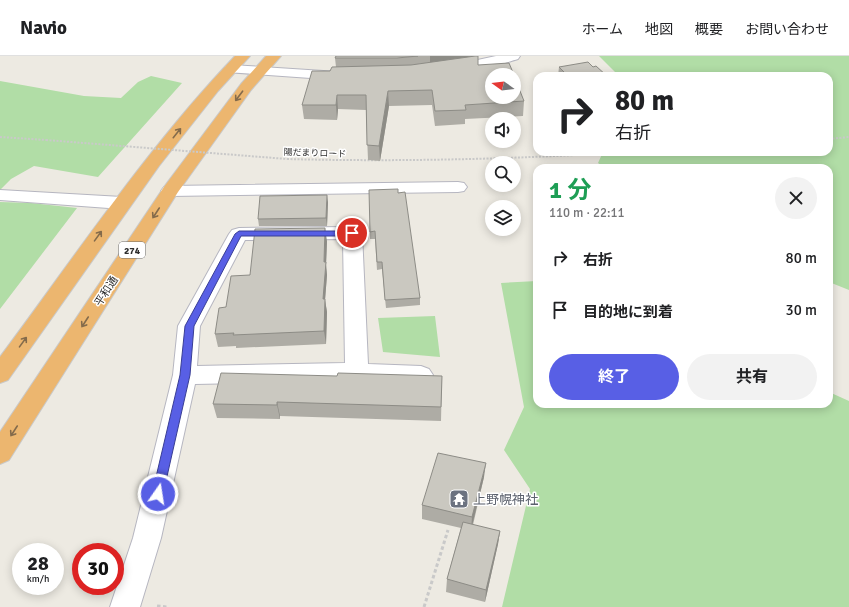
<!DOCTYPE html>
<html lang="ja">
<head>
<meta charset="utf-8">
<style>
	:root { --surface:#fff; --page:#f2f2f2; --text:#202124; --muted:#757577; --line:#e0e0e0; --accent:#585fe5 }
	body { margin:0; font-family:Signika,"Noto Sans JP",sans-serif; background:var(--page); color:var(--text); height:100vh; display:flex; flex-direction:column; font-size:15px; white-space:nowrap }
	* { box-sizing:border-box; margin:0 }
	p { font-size:13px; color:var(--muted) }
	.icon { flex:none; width:22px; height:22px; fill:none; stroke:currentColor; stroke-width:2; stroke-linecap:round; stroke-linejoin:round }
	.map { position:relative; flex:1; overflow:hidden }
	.details { position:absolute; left:533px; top:108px; width:300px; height:244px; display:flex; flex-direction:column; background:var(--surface); border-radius:12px; box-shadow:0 2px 10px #0003 }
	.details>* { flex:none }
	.hud { position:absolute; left:533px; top:16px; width:300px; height:84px; border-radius:12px; box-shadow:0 2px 10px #0003; background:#fff; color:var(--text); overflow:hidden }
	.needle { width:26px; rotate:284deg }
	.controls { position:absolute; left:485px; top:12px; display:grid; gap:8px }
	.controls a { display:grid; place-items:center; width:36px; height:36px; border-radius:50%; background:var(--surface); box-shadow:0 2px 10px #0003; font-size:20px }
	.speed { position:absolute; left:12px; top:487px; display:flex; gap:8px; font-size:20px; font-weight:700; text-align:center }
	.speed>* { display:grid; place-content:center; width:52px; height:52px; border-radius:50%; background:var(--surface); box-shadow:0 2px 10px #0003; line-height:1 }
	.speed small { font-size:10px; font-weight:400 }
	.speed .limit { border:6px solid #d22; background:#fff; color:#111 }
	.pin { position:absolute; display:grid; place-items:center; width:34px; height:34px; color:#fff; margin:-17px; border:2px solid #fff; border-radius:50%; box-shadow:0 1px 4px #0007 }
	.me { position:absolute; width:44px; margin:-22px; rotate:13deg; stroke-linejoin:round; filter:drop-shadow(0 0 3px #0008) }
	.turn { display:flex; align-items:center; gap:14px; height:84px; padding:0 16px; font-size:18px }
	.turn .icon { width:52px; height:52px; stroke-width:2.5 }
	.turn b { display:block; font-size:28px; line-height:34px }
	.round { display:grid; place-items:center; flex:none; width:42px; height:42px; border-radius:21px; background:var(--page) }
	.summary { display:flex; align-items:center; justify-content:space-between; height:68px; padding:0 16px }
	h1 { font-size:24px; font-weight:700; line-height:30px; color:#1e9e55 }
	.action { display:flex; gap:8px; margin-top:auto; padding:8px 16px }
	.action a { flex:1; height:46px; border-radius:24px; background:var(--accent); color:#fff; font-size:16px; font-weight:700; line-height:46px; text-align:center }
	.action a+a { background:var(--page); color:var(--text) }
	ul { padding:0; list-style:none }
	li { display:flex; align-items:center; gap:12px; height:52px; padding:0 16px }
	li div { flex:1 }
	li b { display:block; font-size:15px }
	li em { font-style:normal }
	header { display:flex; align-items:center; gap:24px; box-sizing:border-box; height:56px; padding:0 20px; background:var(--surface); border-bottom:1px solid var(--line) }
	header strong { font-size:19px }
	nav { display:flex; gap:22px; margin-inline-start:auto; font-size:14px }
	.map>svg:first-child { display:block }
</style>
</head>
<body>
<header>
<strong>Navio</strong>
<nav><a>ホーム</a><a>地図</a><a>概要</a><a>お問い合わせ</a></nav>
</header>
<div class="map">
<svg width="849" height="551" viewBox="0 0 849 551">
	<rect width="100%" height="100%" fill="#edeae2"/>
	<path fill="#b1dda6" d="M599 0H849V234L829 226V112H605L598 107 603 96H829V20H619Z
		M151 20 182 27 98 121 34 110 11 123 0 134V25L84 40 121 42 138 26Z
		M0 146 31 147 77 152 0 253Z
		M537 225V348H829V336L849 345V551H502L530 433 504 394 524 351 501 227Z
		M435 260 440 301 383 296 378 262Z"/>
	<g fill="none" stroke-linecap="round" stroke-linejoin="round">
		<defs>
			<path id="minor" d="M496 0H520L518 3C501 8 461 21 445 17L443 14 445 11Z
				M231 9 339 16 344 17 346 20 344 23 339 24 226 16 224 13 226 10Z
				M458 126 464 127 467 131 464 135 458 136 170 140 164 139 161 135 164 131 170 130Z
				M0 134 122 141 129 143 131 147 129 151 122 153 0 144Z
				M352 171 359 173 362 177 368 308 421 310 429 313 433 319 429 325 421 328 357 325 195 328 161 482 140 551H110L133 482 173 319 178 270 229 178 232 174 239 172ZM343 183 345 307 197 310 200 270 245 184Z"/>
			<path id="highway" d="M235 0H250L218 35 159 110 8 324 0 327V301C76 199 147 92 235 0Z
				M266 0H281L251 34 178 136 9 404 0 408V376L164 131 241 28Z"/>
		</defs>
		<use href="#minor" stroke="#b6b6c0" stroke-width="2"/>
		<use href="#highway" stroke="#c9c9c9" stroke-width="2"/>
		<path stroke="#c9c9c9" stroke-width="2" stroke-dasharray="2 1.5" stroke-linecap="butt" d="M0 81 46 84
			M829 83 849 81
			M287 103C402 106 516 103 630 96"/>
		<path stroke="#c9c9c9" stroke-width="3" stroke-dasharray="3.5 2.5" stroke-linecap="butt" d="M157 550 167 551
			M424 551 448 474"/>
		<use href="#minor" fill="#fff" fill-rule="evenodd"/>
		<use href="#highway" fill="#ecb66f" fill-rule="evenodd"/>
		<path stroke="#c9c9c9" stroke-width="2" stroke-dasharray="2 1.5" stroke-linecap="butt" d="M46 84 287 103"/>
	</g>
	<path fill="#aeaca5" d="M336 0H478V9L524 45 523 60 465 63V68L435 70 432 49 389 50 380 105 368 104 366 54 338 53 337 64 304 63 302 49 330 15 336 11 335 2Z
		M559 11H593L607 20H558Z
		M398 137 420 242V249L386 252 382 213 377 214 375 183H370V176Z
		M328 146 327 170H259L258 163Z
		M327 185 326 209 327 219 325 244 327 256 326 288 236 292V290L218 291 215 278 226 251 250 219Z
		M337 320H442L441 365 280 360V363L217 362 213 348Z
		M484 421 473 469 500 475 498 488 485 546 446 536 447 523 461 472 422 463V449Z"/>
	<path fill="#8d8c86" d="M430 0H477L430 10Z
		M388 35 389 50 380 105 379 90Z
		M337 39 338 53 337 64 336 49Z
		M327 139 328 146 327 170 326 162Z
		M325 172 327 185 326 209 327 219 325 244 327 256 326 288 324 275 323 243Z
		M277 346 280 360V363L277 349Z
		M486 407 484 421 471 474 472 461Z
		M500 475 498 488 485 546 486 534Z"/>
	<path fill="#cac8c0" stroke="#8d8c86" d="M336 0H418L397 2H335Z
		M475 0H478V9L509 7 514 19H492V41H514V20L524 45 465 49 466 54 435 55 432 34 388 35 379 90 367 89 366 39H337L336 49H302L312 15H330L332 11 411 9Z
		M588 6 593 11 596 10 607 20H568L559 11Z
		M398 133V137L405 136 420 242 385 244 382 206H377L375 175 370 176 369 134Z
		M327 139 326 162 258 163 260 140Z
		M325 172 324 206H326L323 243H325L324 275 233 279 234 277 215 278 219 252 226 251 231 220 250 219 255 173Z
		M221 317 337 320 338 317 442 320 441 351 277 346V349L213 348Z
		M438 397 486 407 472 461 422 449Z
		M463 466 500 475 486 534 447 523Z"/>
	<defs><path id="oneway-shaft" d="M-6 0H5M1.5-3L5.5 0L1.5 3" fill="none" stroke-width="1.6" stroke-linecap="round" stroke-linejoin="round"/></defs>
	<g stroke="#846b4b">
		<use href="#oneway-shaft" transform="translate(239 40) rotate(127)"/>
		<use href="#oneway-shaft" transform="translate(177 77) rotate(-51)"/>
		<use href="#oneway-shaft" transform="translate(156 157) rotate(123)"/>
		<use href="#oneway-shaft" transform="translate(98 180) rotate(-54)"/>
		<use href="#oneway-shaft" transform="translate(85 266) rotate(123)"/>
		<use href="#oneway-shaft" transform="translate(23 286) rotate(-54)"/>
		<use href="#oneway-shaft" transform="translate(14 375) rotate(123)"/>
	</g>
	<path fill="#585fe5" stroke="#393e95" d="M239 175H352L356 177 352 180H241L194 270 190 319 163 438 162 441 158 443 154 441 152 438 180 319 185 270 235 178Z"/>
	<defs>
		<symbol id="temple-square" viewBox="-11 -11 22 22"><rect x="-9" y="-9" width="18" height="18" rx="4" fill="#6b7280" stroke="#fff"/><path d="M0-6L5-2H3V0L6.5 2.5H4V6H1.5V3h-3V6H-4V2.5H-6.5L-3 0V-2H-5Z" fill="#fff"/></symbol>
	</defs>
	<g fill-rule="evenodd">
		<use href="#temple-square" x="448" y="432" width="22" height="22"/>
	</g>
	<g text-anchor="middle" stroke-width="3" stroke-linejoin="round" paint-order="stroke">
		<g font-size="9" fill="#2e2e2e" stroke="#fff">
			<text transform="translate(315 97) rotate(2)" y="3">陽だまりロード</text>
		</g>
		<rect fill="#fff" stroke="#6d6d6d" stroke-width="1" x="119" y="186" width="26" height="16" rx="3"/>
		<g font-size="10" font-weight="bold" fill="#2e2e2e">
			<text x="132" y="198">274</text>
		</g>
		<g font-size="11" fill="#2e2e2e" stroke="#fff">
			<text transform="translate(106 235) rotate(-57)" y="4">平和通</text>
		</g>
		<g font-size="13" fill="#5b616d" stroke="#fff" text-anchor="start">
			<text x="473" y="448">上野幌神社</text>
		</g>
	</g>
</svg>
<div class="controls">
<a><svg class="needle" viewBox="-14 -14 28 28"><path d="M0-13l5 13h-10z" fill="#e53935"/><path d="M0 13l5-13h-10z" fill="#757577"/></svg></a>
<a><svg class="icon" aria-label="sound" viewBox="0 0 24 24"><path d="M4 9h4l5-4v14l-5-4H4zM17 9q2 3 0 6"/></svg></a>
<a><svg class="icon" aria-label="search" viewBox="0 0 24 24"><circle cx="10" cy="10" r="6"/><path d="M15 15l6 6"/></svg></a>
<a><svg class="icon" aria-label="layers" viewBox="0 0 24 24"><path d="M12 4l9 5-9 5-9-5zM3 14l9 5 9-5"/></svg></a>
</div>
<div class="speed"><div>28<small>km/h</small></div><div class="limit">30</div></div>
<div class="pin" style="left:352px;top:177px;background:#d93025"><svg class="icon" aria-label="arrive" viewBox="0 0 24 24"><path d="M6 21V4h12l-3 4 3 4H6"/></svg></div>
<svg class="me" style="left:158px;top:438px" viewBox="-20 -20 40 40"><circle r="17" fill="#585fe5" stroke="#fff" stroke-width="3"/><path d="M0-11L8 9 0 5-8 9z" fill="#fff"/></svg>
<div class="hud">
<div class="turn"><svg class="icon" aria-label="right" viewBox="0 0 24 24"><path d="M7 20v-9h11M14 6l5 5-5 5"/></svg><div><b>80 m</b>右折</div></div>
</div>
<section class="details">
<div class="summary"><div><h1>1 分</h1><p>110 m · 22:11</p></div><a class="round"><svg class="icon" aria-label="close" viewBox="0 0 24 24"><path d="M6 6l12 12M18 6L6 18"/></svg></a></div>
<ul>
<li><svg class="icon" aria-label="right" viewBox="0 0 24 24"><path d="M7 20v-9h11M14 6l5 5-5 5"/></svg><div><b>右折</b></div><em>80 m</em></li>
<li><svg class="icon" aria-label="arrive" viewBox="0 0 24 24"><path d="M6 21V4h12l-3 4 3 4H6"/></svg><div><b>目的地に到着</b></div><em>30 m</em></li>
</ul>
<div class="action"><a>終了</a><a>共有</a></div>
</section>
</div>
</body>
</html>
